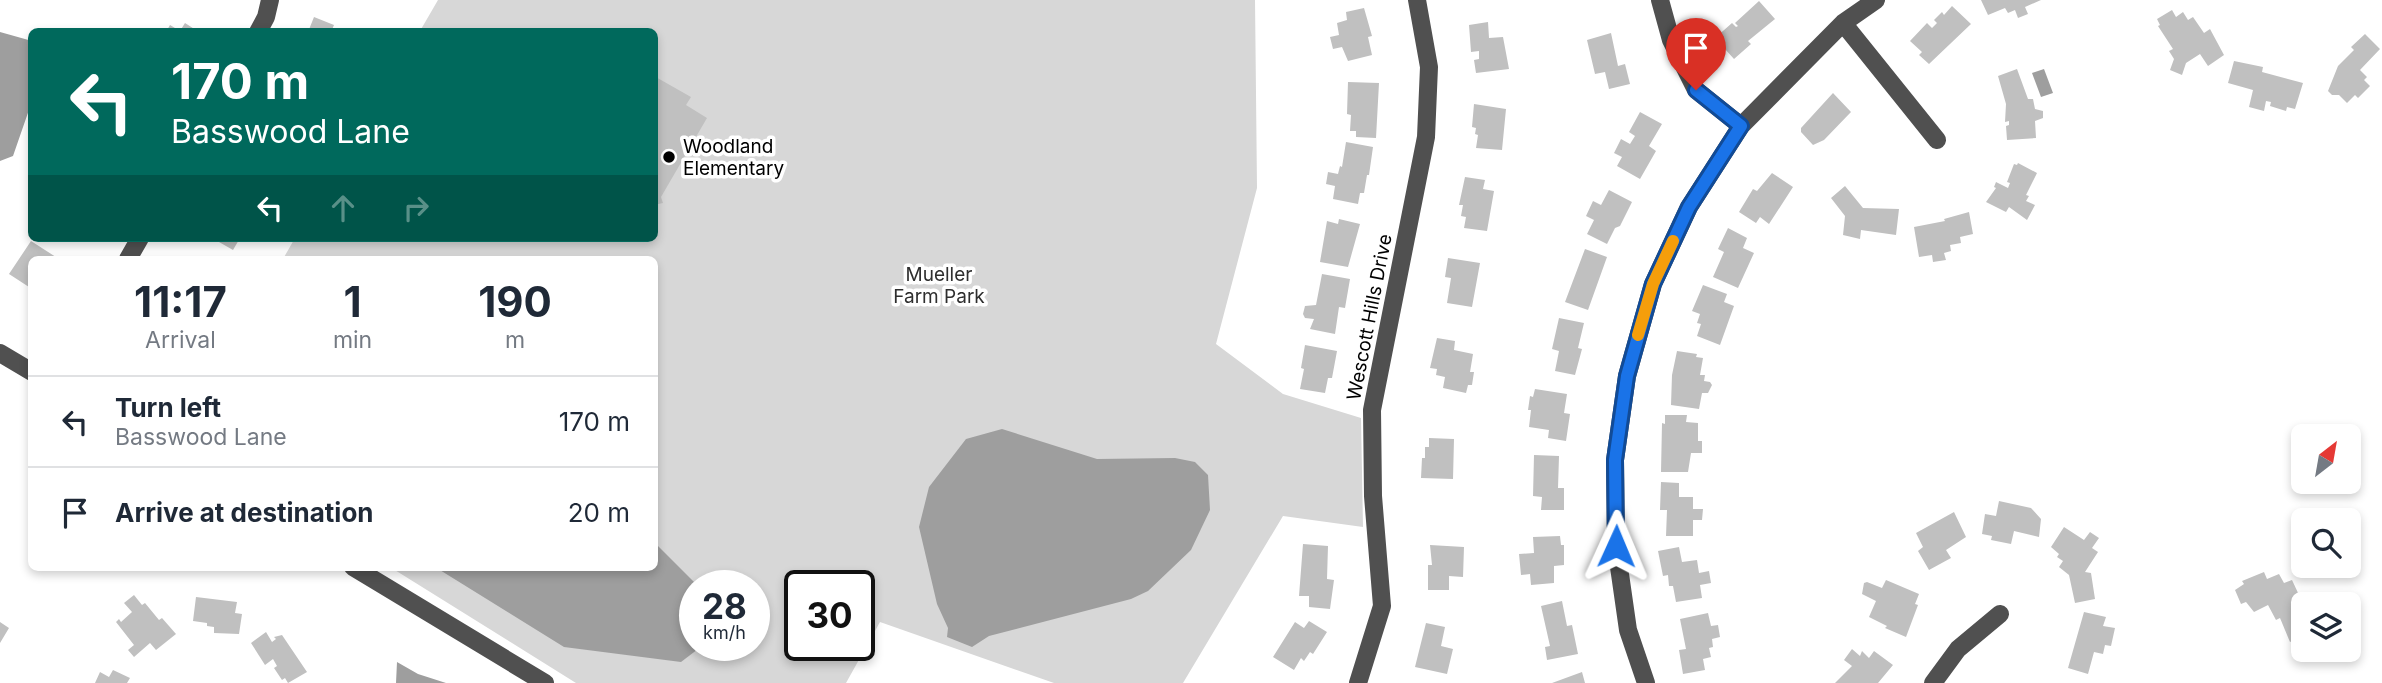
<!DOCTYPE html>
<html lang="en">
<head>
<meta charset="utf-8">
<style>
	:root { --surface:#fff; --page:#f6f6f7; --text:#1f2937; --muted:#747a83; --line:#e0e1e3 }
	body { margin:0; font-family:Inter,sans-serif; background:var(--page); color:var(--text); height:100vh; display:flex; flex-direction:column; font-size:26px; white-space:nowrap }
	* { box-sizing:border-box; margin:0 }
	p { font-size:23px; color:var(--muted) }
	.icon { flex:none; width:38px; height:38px; fill:none; stroke:currentColor; stroke-width:2; stroke-linecap:round; stroke-linejoin:round }
	.map { position:relative; flex:1; overflow:hidden }
	.side { position:absolute; left:28px; top:256px; width:630px; height:315px; display:flex; flex-direction:column; background:var(--surface); border-radius:10px; box-shadow:0 4px 10px #0003 }
	.side>* { flex:none }
	.top-card { position:absolute; left:28px; top:28px; width:630px; height:214px; border-radius:10px; box-shadow:0 4px 10px #0003; background:#00695c; color:#fff; overflow:hidden }
	.needle { width:46px; rotate:31deg }
	.buttons { position:absolute; left:2291px; top:424px; display:grid; gap:14px }
	.buttons a { display:grid; place-items:center; width:70px; height:70px; border-radius:10px; background:var(--surface); box-shadow:0 4px 10px #0003; font-size:35px }
	.speed { position:absolute; left:679px; top:570px; display:flex; gap:14px; font-size:35px; font-weight:700; text-align:center }
	.speed>* { display:grid; place-content:center; width:91px; height:91px; border-radius:50%; background:var(--surface); box-shadow:0 4px 10px #0003; line-height:1 }
	.speed small { font-size:18px; font-weight:400 }
	.speed .limit { border:4px solid #111; border-radius:10px; background:#fff; color:#111 }
	.pin { position:absolute; display:grid; place-items:center; width:60px; height:60px; color:#fff; margin:-72px -30px; border-radius:50% 50% 50% 0; rotate:-45deg; box-shadow:0 0 7px #0007 }
	.pin .icon { rotate:45deg }
	.me { position:absolute; width:77px; margin:-38px; rotate:1deg; stroke-linejoin:round; filter:drop-shadow(0 0 5px #0008) }
	.turn { display:flex; align-items:center; gap:24px; height:147px; padding:0 28px; font-size:32px }
	.turn .icon { width:91px; height:91px; stroke-width:2.5 }
	.turn b { display:block; font-size:49px; line-height:60px }
	.lanes { display:flex; align-items:center; height:66px; padding:0 28px; background:#0003; justify-content:center; gap:35px; direction:ltr }
	.lanes .off { opacity:.35 }
	.eta { display:flex; justify-content:space-evenly; align-items:center; height:119px; text-align:center }
	.eta b { font-size:42px; font-weight:700; line-height:49px }
	ul { padding:0; list-style:none }
	li { display:flex; align-items:center; gap:21px; height:91px; padding:0 28px; border-top:2px solid var(--line) }
	li div { flex:1 }
	li b { display:block; font-size:26px }
	li em { font-style:normal }
	.map>svg:first-child { display:block }
</style>
</head>
<body>
<div class="map">
<svg width="2382" height="683" viewBox="0 0 2382 683">
	<rect width="100%" height="100%" fill="#fff"/>
	<path fill="#d7d7d7" fill-rule="evenodd" d="M438 0H1255L1257 188 1216 344 1283 394 1361 418 1363 527 1283 516 1183 683H1054L880 622 846 683H576L390 567H654V259H283L295 238H654V32L420 31ZM695 586H754V646H695ZM800 586H859V646H800Z"/>
	<path fill="#9e9e9e" d="M0 32 32 41 31 104 13 156 0 161Z
		M2044 69 2053 93 2041 97 2032 73Z
		M1002 429 1097 459 1175 458 1195 462 1208 475 1210 510 1191 550 1148 591 1131 599 989 636 972 647 947 637 948 628 937 604 919 527 929 487 966 439Z
		M655 543 698 586H695V646H702L681 662 564 647 435 567H654Z
		M397 662 418 674 446 683H396Z"/>
	<path fill="#c0c0c0" d="M1981 0H2041L2025 7 2028 14 2018 18 2015 10 2008 13 2005 8 1988 15Z
		M1759 1 1775 19 1748 41 1751 44 1734 59 1715 38 1732 23 1736 27 1738 26 1735 23Z
		M1952 6 1971 24 1929 64 1919 55 1922 52 1910 41 1927 23 1932 28 1937 23 1934 20 1942 12 1944 15Z
		M1364 8 1372 36 1368 37 1372 55 1348 61 1342 47 1333 49 1330 37 1339 35 1337 23 1347 20 1346 12Z
		M2172 10 2176 17 2183 12 2188 20 2193 17 2204 33 2210 29 2224 55 2208 66 2200 54 2186 63 2182 75 2170 70 2174 59 2169 51 2173 49 2158 26 2160 25 2157 19Z
		M314 17 334 25 331 32H308Z
		M1488 22 1489 38 1503 37 1509 69 1476 73 1474 60 1479 59V51L1471 52 1469 25Z
		M185 23 199 32H166L170 25 180 31Z
		M1611 33 1618 66 1625 64 1630 84 1609 89 1605 72 1595 74 1587 40Z
		M2365 34 2380 49 2360 70 2367 77 2364 80 2370 86 2358 98 2355 95 2347 103 2339 95H2332L2328 91 2338 66 2354 50 2351 47Z
		M2234 61 2263 67 2262 72 2303 83 2295 109 2287 107 2286 111 2270 106 2271 102 2266 101 2264 111 2249 107 2253 90 2228 83Z
		M2017 69 2028 99H2033L2035 109 2043 111V118L2035 121 2036 138 2007 140 2006 126 2009 125V121L2005 122 2006 104 1998 76Z
		M654 76 691 97 686 105 707 118 661 197 663 203 654 205Z
		M1348 82 1379 83 1376 138 1356 137V131H1350L1351 115 1347 114Z
		M1833 93 1851 112 1824 140 1813 145 1801 132V128Z
		M1474 104 1506 109 1502 150 1476 148 1478 135 1475 134 1476 128 1472 127Z
		M1640 112 1662 124 1649 146 1656 151 1640 179 1617 166 1622 157 1614 153 1621 139 1630 144 1635 136 1629 132Z
		M1346 142 1373 147 1369 175H1367L1364 193H1360L1358 204 1333 199 1335 186 1326 184 1328 172 1338 174 1340 166 1342 167Z
		M2018 163 2037 173 2026 195 2029 196 2026 201 2035 205 2027 220 2009 207 2006 212 1986 202 1996 188 1994 187 1996 182 2008 188 2010 183 2007 182 2014 164 2017 165Z
		M1772 173 1793 187 1769 224 1760 217 1756 223 1739 212 1753 189 1757 191Z
		M1465 177 1485 180 1483 189 1494 191 1487 231 1464 228 1466 217 1461 216 1463 205H1459Z
		M1845 186 1863 208 1899 209 1896 235 1861 230 1860 239 1843 235 1845 216 1831 198Z
		M1609 190 1632 202 1620 226 1615 228 1607 244 1587 234 1594 220 1586 216 1593 201 1601 205Z
		M1969 212 1973 234 1960 237 1961 243 1950 245 1951 251 1944 253 1946 260 1933 262 1932 255 1919 257 1914 227 1945 221 1944 219Z
		M1339 219 1360 224 1348 267 1320 262 1327 221 1338 224Z
		M1728 228 1747 238 1743 248 1754 253 1738 288 1713 277 1724 252 1718 249Z
		M212 238H240L233 250Z
		M31 241 59 259H32V284L29 287 9 274Z
		M1585 249 1607 257 1588 310 1565 302Z
		M1448 258 1480 263 1472 307 1447 303 1451 278 1445 277Z
		M1322 274 1350 279 1345 308 1339 307 1335 334 1310 329 1314 319 1305 318 1303 314 1305 306 1316 305Z
		M1703 285 1727 294 1724 302 1734 306 1720 345 1697 336 1701 324 1697 323 1700 314 1692 311Z
		M1559 318 1584 323 1578 348 1582 349 1575 375 1555 371 1559 351 1552 349Z
		M1437 338 1455 341 1454 350 1473 354 1470 372H1474L1472 385H1468L1466 393 1443 388 1445 377 1436 375 1437 369 1430 368Z
		M1305 345 1337 351 1332 378H1328L1325 393 1300 389 1304 369 1301 368Z
		M1677 351 1697 354 1696 357 1703 358 1700 375H1705L1704 381 1710 382 1712 385 1708 393H1702L1699 409 1671 405 1672 375Z
		M1535 389 1567 394 1564 413 1570 414 1566 441 1548 438 1549 430 1529 427 1531 410H1528L1530 396 1533 397Z
		M1665 415H1687L1686 422 1698 423V441H1702V453H1691L1688 472H1661L1662 423 1665 424Z
		M1429 438 1454 439 1453 479 1421 478 1422 458H1425V447H1429Z
		M1534 455 1559 456 1558 488H1564V510H1541L1542 497 1533 496Z
		M1661 482 1679 483V497H1693V509H1703L1702 520H1693V536H1666L1667 510H1660Z
		M1999 501 2031 508 2041 519 2039 537 2014 531 2011 544 1991 540 1992 536 1982 534 1985 514 1996 516Z
		M1954 512 1966 537 1946 550 1951 558 1929 570 1918 551 1923 547 1916 533Z
		M2064 527 2084 540 2090 532 2099 538 2092 548 2098 552 2085 572 2091 573 2095 599 2075 603 2069 575 2059 567 2063 561 2057 557 2059 554 2051 547Z
		M1560 536 1561 545H1564V565L1554 566V583L1531 585 1530 574 1521 575 1519 554 1534 553 1533 537Z
		M1303 544 1328 546 1327 579 1334 580 1330 609 1309 607V596H1299Z
		M1430 545 1464 547 1463 577 1449 576V590H1428V565H1432Z
		M1679 547 1682 562 1697 560 1699 573 1709 571 1711 583 1700 585 1702 598 1676 602 1673 586H1669L1668 575 1663 576 1658 551Z
		M2264 572 2267 579 2279 574 2284 583 2292 580 2299 595 2294 597 2303 617V636L2290 642 2280 618 2276 620 2268 605 2254 612 2246 602 2241 604 2235 590 2244 584 2242 581Z
		M1886 580 1919 594 1915 604 1918 605 1906 637 1885 628 1887 626 1869 617 1876 601 1862 594 1864 583 1867 582 1882 588Z
		M134 595 142 605 145 603 159 620 162 618 176 634 156 650 150 643 134 657 128 650 134 645 116 622 119 619 121 622 132 612 124 603Z
		M196 597 237 602 235 613 242 614 239 634 214 633V627L207 626V623L193 621Z
		M1562 601 1567 626 1572 625 1578 654 1547 660 1545 647 1550 646 1541 606Z
		M2084 612 2106 617 2103 626 2115 628 2111 646 2105 645 2103 654 2094 652 2088 674 2068 668Z
		M1708 613 1711 626 1718 625 1720 637 1712 639 1713 647 1709 648 1711 657 1703 659 1705 670 1683 674 1679 650 1686 649 1680 619Z
		M1309 621 1327 632 1313 654 1310 652 1304 661 1301 658 1294 670 1273 657 1295 622 1304 628Z
		M0 622 9 628 0 643Z
		M1426 623 1445 627 1441 646 1453 649 1447 674 1415 667Z
		M266 632 272 642 276 639 274 637 282 635 307 672 288 683 285 678 282 680 274 668 277 666 273 659 265 665 251 643Z
		M1852 649 1860 656 1862 651 1869 658 1874 651 1893 665 1878 683H1835L1852 666 1844 660Z
		M113 670 130 678 127 683H95L100 672 109 677Z
		M1582 672 1585 683H1552Z"/>
	<g fill="none" stroke-linecap="round" stroke-linejoin="round">
		<path stroke="#505050" stroke-width="18" d="M1660 0 1671 40 1696 90 1741 126
			M1843 23 1937 140
			M258 32 266 17 270 0
			M128 259 140 238
			M0 353 32 372
			M353 567 545 683
			M1358 683 1382 606 1373 496 1372 410 1426 137 1429 67 1417 0
			M1646 683 1628 630 1616 546 1615 460 1627 376 1653 284 1689 207 1741 126 1843 23 1876 0
			M1933 683 1958 649 2000 614"/>
	</g>
	<g fill="none" stroke-linecap="round" stroke-linejoin="round">
		<defs>
			<path id="route" d="M1616 546 1615 460 1627 376 1653 284 1689 207 1741 126 1696 90"/>
		</defs>
		<use href="#route" stroke="#114b97" stroke-width="18"/>
		<use href="#route" stroke="#1a73e8" stroke-width="12"/>
		<path stroke="#f59e0b" stroke-width="12" d="M1638 335 1653 284 1673 241"/>
	</g>
	<circle fill="#000" stroke="#fff" stroke-width="2.5" cx="669" cy="157" r="7"/>
	<g text-anchor="middle" stroke-width="7" stroke-linejoin="round" paint-order="stroke">
		<g font-size="19" fill="#000" stroke="#fff" text-anchor="start">
			<text x="683" y="153">Woodland<tspan x="683" dy="22">Elementary</tspan></text>
		</g>
		<g font-size="19" fill="#2e2e2e" stroke="#fff">
			<text x="939" y="281">Mueller<tspan x="939" dy="22">Farm Park</tspan></text>
		</g>
		<g font-size="19" fill="#000" stroke="#fff">
			<text transform="translate(1369 317) rotate(-79)" y="7">Wescott Hills Drive</text>
		</g>
	</g>
</svg>
<div class="buttons">
<a><svg class="needle" viewBox="-14 -14 28 28"><path d="M0-13l5 13h-10z" fill="#e53935"/><path d="M0 13l5-13h-10z" fill="#747a83"/></svg></a>
<a><svg class="icon" aria-label="search" viewBox="0 0 24 24"><circle cx="10" cy="10" r="6"/><path d="M15 15l6 6"/></svg></a>
<a><svg class="icon" aria-label="layers" viewBox="0 0 24 24"><path d="M12 4l9 5-9 5-9-5zM3 14l9 5 9-5"/></svg></a>
</div>
<div class="speed"><div>28<small>km/h</small></div><div class="limit">30</div></div>
<div class="pin" style="left:1696px;top:90px;background:#d93025"><svg class="icon" aria-label="arrive" viewBox="0 0 24 24"><path d="M6 21V4h12l-3 4 3 4H6"/></svg></div>
<svg class="me" style="left:1616px;top:546px" viewBox="-20 -20 40 40"><path d="M0-17L14 15 0 8-14 15z" fill="#1a73e8" stroke="#fff" stroke-width="4"/></svg>
<div class="top-card">
<div class="turn"><svg class="icon" aria-label="left" viewBox="0 0 24 24"><path d="M17 20v-9H6M10 6l-5 5 5 5"/></svg><div><b>170 m</b>Basswood Lane</div></div>
<div class="lanes"><svg class="icon" aria-label="left" viewBox="0 0 24 24"><path d="M17 20v-9H6M10 6l-5 5 5 5"/></svg><svg class="icon off" aria-label="ahead" viewBox="0 0 24 24"><path d="M12 20V5M6 11l6-6 6 6"/></svg><svg class="icon off" aria-label="right" viewBox="0 0 24 24"><path d="M7 20v-9h11M14 6l5 5-5 5"/></svg></div>
</div>
<section class="side">
<div class="eta">
<div><b>11:17</b><p>Arrival</p></div>
<div><b>1</b><p>min</p></div>
<div><b>190</b><p>m</p></div>
</div>
<ul>
<li><svg class="icon" aria-label="left" viewBox="0 0 24 24"><path d="M17 20v-9H6M10 6l-5 5 5 5"/></svg><div><b>Turn left</b><p>Basswood Lane</p></div><em>170 m</em></li>
<li><svg class="icon" aria-label="arrive" viewBox="0 0 24 24"><path d="M6 21V4h12l-3 4 3 4H6"/></svg><div><b>Arrive at destination</b></div><em>20 m</em></li>
</ul>
</section>
</div>
</body>
</html>
